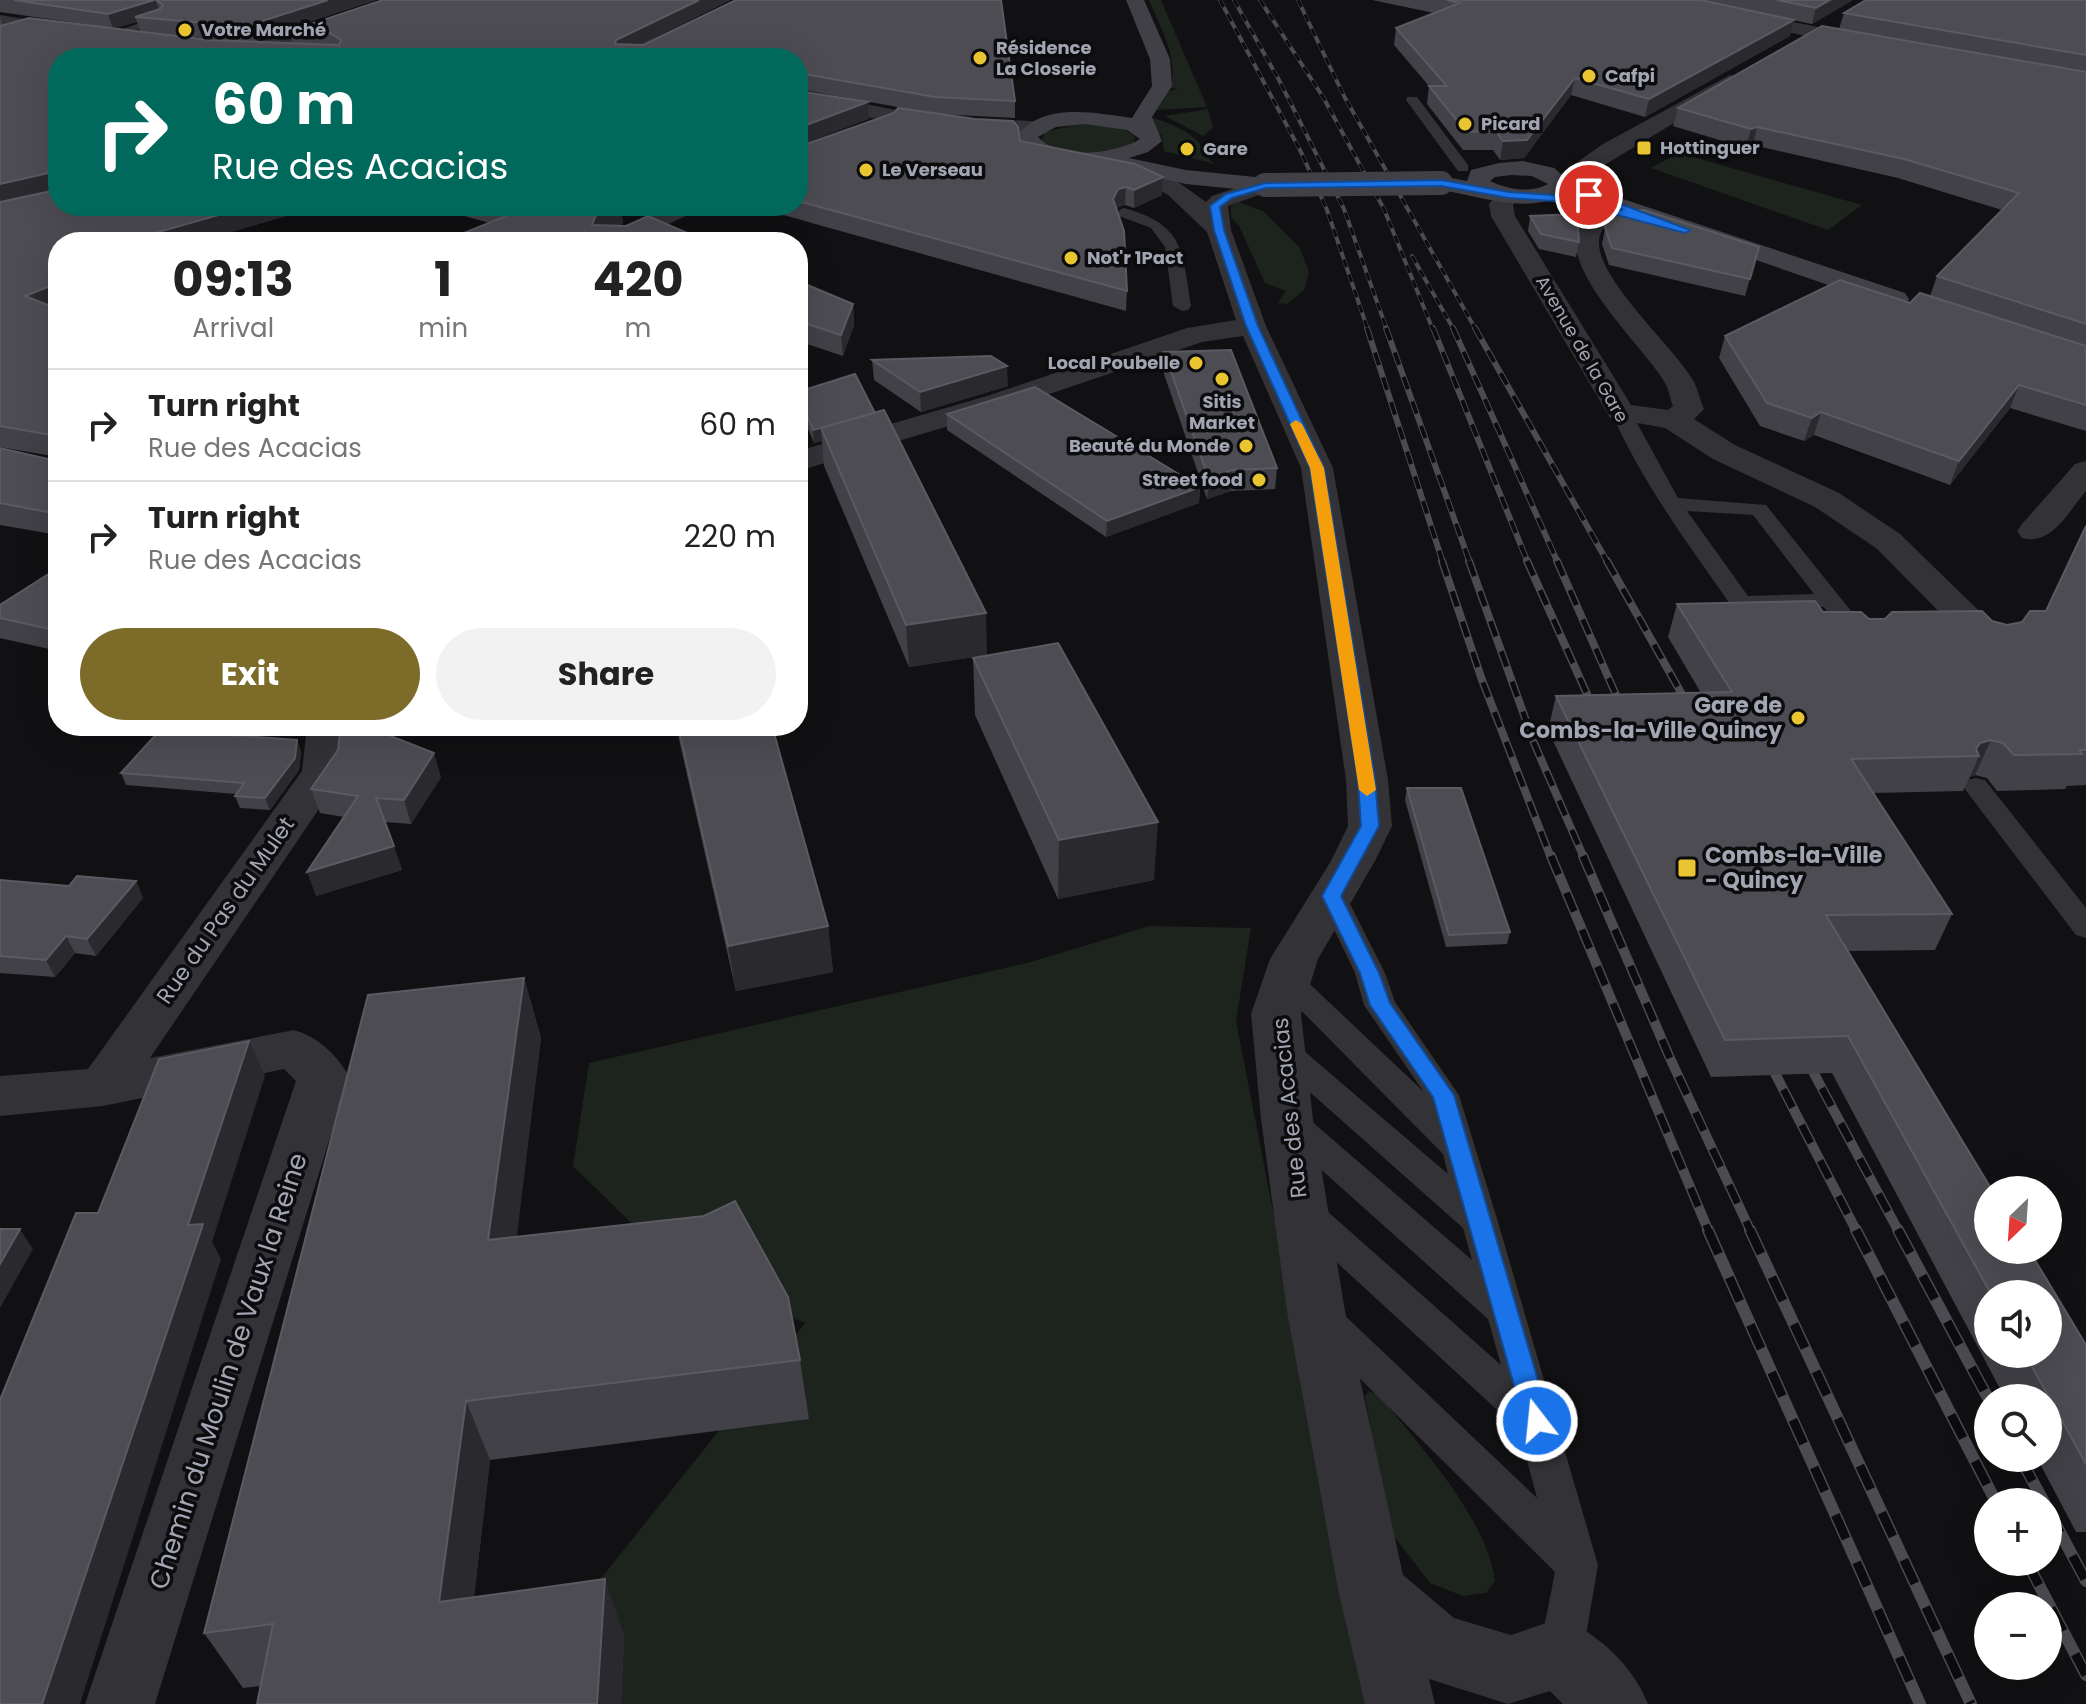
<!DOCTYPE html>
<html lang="en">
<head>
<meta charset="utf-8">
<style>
	:root { --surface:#fff; --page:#f2f2f2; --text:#222; --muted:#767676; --line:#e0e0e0; --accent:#7c6b29 }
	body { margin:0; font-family:Poppins,sans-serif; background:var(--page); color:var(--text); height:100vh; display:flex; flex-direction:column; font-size:30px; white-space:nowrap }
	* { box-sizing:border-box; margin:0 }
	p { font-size:26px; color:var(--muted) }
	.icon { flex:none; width:44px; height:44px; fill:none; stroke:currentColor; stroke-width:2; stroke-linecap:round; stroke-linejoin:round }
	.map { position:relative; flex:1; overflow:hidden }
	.side { position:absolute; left:48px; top:232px; width:760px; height:504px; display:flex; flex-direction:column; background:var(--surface); border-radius:32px; box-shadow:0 8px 32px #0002 }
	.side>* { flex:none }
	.banner { position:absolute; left:48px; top:48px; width:760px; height:168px; border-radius:32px; box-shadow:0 8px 32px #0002; background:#00695c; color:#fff; overflow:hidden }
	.needle { width:52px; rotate:205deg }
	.fabs { position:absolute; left:1974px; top:1176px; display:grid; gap:16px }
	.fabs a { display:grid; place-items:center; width:88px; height:88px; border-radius:50%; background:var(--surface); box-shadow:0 8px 32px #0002; font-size:40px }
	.pin { position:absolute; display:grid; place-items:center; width:68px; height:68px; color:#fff; margin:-34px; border:4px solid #fff; border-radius:50%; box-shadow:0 2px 8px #0007 }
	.me { position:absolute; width:88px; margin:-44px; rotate:344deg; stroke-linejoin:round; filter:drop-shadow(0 0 6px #0008) }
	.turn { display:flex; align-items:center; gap:28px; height:168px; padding:0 32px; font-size:36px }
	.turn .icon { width:104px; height:104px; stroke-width:2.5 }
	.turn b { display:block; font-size:56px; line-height:68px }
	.eta { display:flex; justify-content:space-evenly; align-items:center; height:136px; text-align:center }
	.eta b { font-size:48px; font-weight:700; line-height:56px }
	.primary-button { display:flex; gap:16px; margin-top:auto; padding:16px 32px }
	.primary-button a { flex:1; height:92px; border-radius:48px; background:var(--accent); color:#fff; font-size:32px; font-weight:700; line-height:92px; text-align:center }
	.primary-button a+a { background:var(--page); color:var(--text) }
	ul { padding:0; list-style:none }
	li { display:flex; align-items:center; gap:24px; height:112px; padding:0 32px; border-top:2px solid var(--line) }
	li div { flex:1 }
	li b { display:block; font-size:30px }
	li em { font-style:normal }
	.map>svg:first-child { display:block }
</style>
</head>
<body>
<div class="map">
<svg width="2086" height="1704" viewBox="0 0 2086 1704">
	<rect width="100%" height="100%" fill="#111012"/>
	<path fill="#1d241e" d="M1149 0H1161L1207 107 1157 110 1169 91 1178 89 1170 88C1179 57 1161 29 1149 0Z
		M1208 109 1213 128 1203 136 1165 116Z
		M1153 118C1167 122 1190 131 1199 143 1205 150 1206 157 1215 164L1164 151 1162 136 1152 127Z
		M1080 124C1098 124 1122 124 1135 137L1134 142C1108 155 1066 160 1041 141L1045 132Z
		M1679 153 1862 205 1828 230 1651 168Z
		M1238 202 1263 211 1300 248 1309 272 1304 290 1287 304 1278 303 1286 291 1265 283 1239 226 1231 217V206Z
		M1149 926 1251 928 1236 1021 1350 1605 1374 1704H597L599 1581 805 1323 672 1263 573 1166 589 1063 1031 962Z
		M1369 1391 1379 1395C1418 1444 1487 1518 1495 1581L1486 1593 1463 1596 1430 1583 1389 1530 1365 1396Z"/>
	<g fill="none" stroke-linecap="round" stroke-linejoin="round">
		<path fill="#323237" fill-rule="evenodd" d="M159 17 165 20 163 22 106 39 100 36Z
			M1407 97H1417L1468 165V171H1458L1406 100Z
			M1124 208C1185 225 1182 251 1191 306L1188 310 1182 311 1173 306 1165 247 1151 228 1119 216V210Z
			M1621 406 1631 412 1678 498 1766 505 1847 606 1851 611 1847 616H1831L1824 607 1733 608C1688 544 1643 484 1611 412ZM1687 511 1753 515 1814 594 1748 596Z
			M1976 778 1985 780 2086 908V938L2076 935 1967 792 1963 786 1967 780Z
			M1332 886 1342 889 1346 896 1385 973 1395 1002 1459 1095 1498 1222 1598 1565 1583 1653 1577 1669 1561 1675 1545 1669 1539 1653 1555 1572 1313 1332 1307 1321 1313 1310 1326 1305 1339 1310 1537 1498 1519 1430 1294 1223 1288 1213 1294 1203 1306 1199 1318 1203 1501 1365 1488 1319 1278 1131 1273 1122 1278 1113 1290 1109 1302 1113 1472 1260 1463 1228 1268 1055 1263 1047 1268 1039 1279 1035 1290 1039 1448 1174 1443 1154 1270 979 1274 971 1285 968 1296 971 1423 1091 1364 1005 1355 973 1318 896 1322 889Z"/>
		<path fill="#323237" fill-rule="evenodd" d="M386 0H412L409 4 257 55H243L241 51 243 47Z
			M1653 0H1687L1871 38 1880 44 1871 50 1662 5Z
			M0 15 73 27 82 32 73 37 0 25Z
			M1730 75 1737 77 1740 81 1737 85 1568 187H1552L1549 182 1603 144Z
			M798 92C859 101 920 118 982 121 997 122 1039 117 1048 127 1027 153 836 110 798 104Z
			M1120 156 1171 177 1206 202 1212 196 1265 178 1273 180 1276 185 1273 190 1228 206 1231 230 1266 326 1333 468 1388 780 1392 826 1375 861 1318 959 1301 1014 1313 1119 1345 1311 1403 1575 1454 1618 1511 1635 1561 1618C1599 1634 1633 1666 1648 1704H1563L1550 1691 1508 1704 1429 1679 1435 1704H1365L1339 1594 1287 1311 1261 1119 1251 1014 1270 959 1331 861 1348 826 1346 780 1301 468 1243 336 1202 342 1009 408 798 471V451L987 396 1187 328 1236 320 1207 232 1167 194 1112 168 1109 163Z
			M1509 188 1517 190 1521 195 1513 205 1515 216 1631 405 1668 410 1673 406C1670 399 1669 390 1665 383 1645 346 1538 253 1589 212 1598 205 1604 201 1616 204L1620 209C1612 221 1598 228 1599 244 1601 283 1672 345 1693 380 1698 389 1700 400 1704 409L1694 419 1735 445 1839 493 1900 534 2006 637 2012 645 2006 653 1993 656 1980 653 1876 548 1815 507 1713 459 1665 428 1610 418 1491 216 1489 204 1501 190Z
			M669 206H701L697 211 629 242H597L600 237Z
			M2086 461V491C2068 512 2052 546 2022 538L2017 531 2022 524 2075 464Z
			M307 726H347L344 772 150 1058 294 1030C318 1037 336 1054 349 1076L155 1704H85L296 1081 284 1069 103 1106 0 1116V1076L88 1069 302 771Z"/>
		<path fill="#404046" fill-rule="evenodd" d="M1126 0H1144L1170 59 1172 86 1152 117 1162 141 1148 152 1129 158 1186 170 1265 178 1273 180 1276 185 1273 190 1265 192 1186 184 1095 164 1049 160 1027 151 1016 137C1042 101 1095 113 1132 118L1152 86 1150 59ZM1085 124 1127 130 1140 139C1115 154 1059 161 1038 137L1056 127Z
			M1523 161 1554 168 1569 181 1905 293 1909 299 1905 305H1887L1563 194C1528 215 1479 196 1441 190L1433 188 1430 183 1433 178 1441 176 1467 181 1471 170 1499 163ZM1511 175 1532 176 1548 184C1530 194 1507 189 1490 181L1495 177Z"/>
		<defs>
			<path id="rail-far4" d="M1220 0 1301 152 1327 210 1368 330
				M1234 0 1279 80 1344 209 1387 330
				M1260 0 1323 97 1384 209 1433 330
				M1298 0 1344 96 1476 330
				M1412 256 1454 330"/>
			<path id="rail-far3" d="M1367 328 1443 563
				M1386 328 1470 563
				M1433 328 1528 563
				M1453 328 1558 563
				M1475 328 1608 563"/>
			<path id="rail-far2" d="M1442 561 1482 680 1551 858
				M1469 561 1534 743 1584 858
				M1527 561 1596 714
				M1557 561 1624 713
				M1607 561 1693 714"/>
			<path id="rail-far1" d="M1551 856 1709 1232
				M1583 856 1669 1056 1751 1232
				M1803 1053 1899 1232
				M1765 1054 1857 1232"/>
			<path id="rail" d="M1708 1230 1920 1704
				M1750 1230 1971 1704
				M1856 1230 1996 1502
				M1898 1230 1988 1398
				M2020 1458 2044 1502
				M2048 1510 2086 1581
				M2027 1562 2086 1675"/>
		</defs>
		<use href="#rail-far4" stroke="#4b4b51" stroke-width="4"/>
		<use href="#rail-far3" stroke="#4b4b51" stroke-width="6"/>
		<use href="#rail-far2" stroke="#4b4b51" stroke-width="8"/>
		<use href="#rail-far1" stroke="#4b4b51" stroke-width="10"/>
		<use href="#rail" stroke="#4b4b51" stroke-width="12"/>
		<use href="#rail-far4" stroke="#0c0b0d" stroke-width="3" stroke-dasharray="8" stroke-linecap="butt"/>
		<use href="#rail-far3" stroke="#0c0b0d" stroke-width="4" stroke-dasharray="13" stroke-linecap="butt"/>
		<use href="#rail-far2" stroke="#0c0b0d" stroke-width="5" stroke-dasharray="16" stroke-linecap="butt"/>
		<use href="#rail-far1" stroke="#0c0b0d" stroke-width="7" stroke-dasharray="20" stroke-linecap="butt"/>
		<use href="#rail" stroke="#0c0b0d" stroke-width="9" stroke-dasharray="26" stroke-linecap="butt"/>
		<path stroke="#404046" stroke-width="24" d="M1265 185 1441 183"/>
	</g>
	<path fill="#424147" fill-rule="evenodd" d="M0 0H376L260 38 258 42 293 43 290 31 383 0H730L640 45H643L736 0H1001L1015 101V118L936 114 798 89V58H58V206H321L196 242H58V307L55 308 58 309V535L0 525V448L48 459 52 456 0 447V17L3 25 29 18 98 26 0 12ZM137 22 140 31 114 28ZM161 34 235 41 209 40Z
		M1372 0H1700L1790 36 1645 117 1571 95 1524 158 1500 160 1493 150H1463L1427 104 1429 86 1394 45 1396 28 1434 13Z
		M1700 0H1853L1812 24Z
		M2086 0V431L2010 408 1950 485 1814 435 1804 441 1760 426 1719 358 1725 336 1910 303 1930 296 1937 276 2002 210 1898 178 1753 145 1746 148 1673 126 1678 108 1839 29 1844 13Z
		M1020 141 1162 195 1134 208 1125 205 1118 207 1117 209 1127 291 1126 311 751 206H798V147Z
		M428 206H620L623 223 618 226 490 223Z
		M1530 216 1579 242 1576 257 1539 249 1528 231Z
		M1607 219 1759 247 1745 296 1609 265 1602 244Z
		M798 281 853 304 854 325 843 356 798 341Z
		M1164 352 1277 468 1275 489 1231 491 1207 499 1163 371Z
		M872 360 1008 386 921 412 874 380Z
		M798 392 987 655 909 667 824 466 822 441 814 443 798 405Z
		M947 414 1200 487 1199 503 1106 537 947 430Z
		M2086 526V785L2067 786 2065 789 1997 791 1987 778 1975 775 1970 777 1963 791 1873 793 1952 914 1935 950 1848 951 2086 1345V1532H2076L2037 1458H2048V1398H2005L1832 1073 1711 1077 1548 730 1556 696 1701 693 1668 637 1677 604 1823 612 1869 619 1992 621 2007 625 2022 622 2046 611ZM1988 1294H2048V1354H1988Z
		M58 568V651L0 638V605Z
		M973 658 1154 880 1058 899 975 715Z
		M676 726H772L828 926 833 972 736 991Z
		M297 740 301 752 299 770 270 810 240 808 235 796 236 794 126 785 121 773Z
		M441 777 411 824 385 822 402 870 316 896 344 817 320 813 311 789Z
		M1407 788 1510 932 1507 944 1446 947 1405 800Z
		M0 880 69 886 136 881 143 898 96 956 75 953 55 977 0 973Z
		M524 978 541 1038 516 1237 800 1360 809 1419 490 1460 474 1597 624 1635 621 1704H257L260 1686 243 1688 204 1633Z"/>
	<path fill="#2a292d" d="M156 0 160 14 135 17 137 22 113 29 108 14Z
		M328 0H376L260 38 257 43 253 27 256 23Z
		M699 0H730L619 55 615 44 616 40Z
		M1830 0H1853L1812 24 1816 8Z
		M1794 20 1790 36 1645 117 1649 99Z
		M1575 78 1571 95 1524 158 1500 160 1503 141Z
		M868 102 869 119 798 146V128Z
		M1757 127 1753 145 1746 148 1751 129Z
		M53 172 54 185 57 191 0 204V184Z
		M1163 177 1162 195 1134 208V190Z
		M1126 187 1125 205 1118 207 1113 217V199L1118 189Z
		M250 206H321L196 242H158L155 233Z
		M617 206H620L623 223 599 234 592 225 596 215Z
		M58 283V307L33 317 25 296Z
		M853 304 854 325 843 356 841 335Z
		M1007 366 1008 386 921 412 920 392Z
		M2019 385 2010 408 1950 485 1959 461Z
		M1821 412 1814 435 1804 441 1812 418Z
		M875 413 821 428 822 441 814 443 813 430Z
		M1232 470 1231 491 1207 499 1209 479Z
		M1200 487 1199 503 1106 537 1107 521Z
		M986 613 987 655 909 667 906 625Z
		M297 740 301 752 299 770 270 810 265 798Z
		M1991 740 1975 775 1970 777 1979 756 1976 749 1980 743Z
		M434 753 441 777 411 824 404 800Z
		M1158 822 1154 880 1058 899 1059 840Z
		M394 846 402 870 316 896 307 872Z
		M136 881 143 898 96 956 87 939Z
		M828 926 833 972 736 991 728 946Z
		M66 936 75 953 55 977 46 960Z
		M524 978 541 1038 509 1301 488 1240Z
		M249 1041 265 1076 212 1242 221 1259 80 1704H42L188 1225Z
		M20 1229 33 1249 0 1308V1264Z
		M466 1401 490 1460 467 1657 439 1602Z
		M605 1579 624 1635 621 1704H597Z"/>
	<path fill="#4d4c53" stroke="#5a5a62" stroke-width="2" d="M14 0H154L108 14Z
		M156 0H328L256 23 253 27 135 17 160 9 163 5Z
		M383 0H699L616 40 615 44 643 45 736 0H1001L1015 101 935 97 798 73V58H58V187L54 185 53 172 0 184V26L29 18 209 40 339 45 341 40 330 33 290 31Z
		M1447 0H1700L1794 20 1649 99 1575 78 1527 140 1503 141 1496 131 1466 132 1429 86H1447L1396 28 1460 3Z
		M1777 0H1830L1816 8Z
		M1866 0H2086V55L1844 13Z
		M1822 26 2086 72V324L1937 276 2019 193 1904 159 1757 127 1751 129 1678 108Z
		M798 91 868 102 798 128Z
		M898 108 975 119 1013 121 1018 127 1020 141 1135 164 1163 177 1134 190 1126 187 1118 189 1113 199 1124 231 1127 291 798 201V147L894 113Z
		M58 187V206H250L155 233 177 237 163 242H58V283L25 296 58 309V514L0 503V448L48 459 52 456 51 435 0 426V202L56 190Z
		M494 206H617L596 215 592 225 626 226 648 216 708 242H442L516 212Z
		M1644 210 1759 247 1750 279 1612 248 1605 228 1607 219 1612 211Z
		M1577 214 1579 242 1541 234 1530 216Z
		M1840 280 1910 303 1920 293 2086 346V405L2019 385 1959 461 1821 412 1812 418 1767 403 1725 336Z
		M798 281 853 304 841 335 798 321Z
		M1231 350 1277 468 1232 470 1209 479 1164 352Z
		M991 356 1007 366 920 392 872 360Z
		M855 374 875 413 813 430 798 392Z
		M1035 387 1200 487 1107 521 947 414Z
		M884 410 986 613 906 625 821 428Z
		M2086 526V750H2079L2082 754 2014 755 2003 743 1991 740 1980 743 1976 749 1979 756 1851 759 1952 914 1826 915 1992 1190H1988V1250H2029L2086 1345V1464L2025 1354H2048V1294H1991L1848 1036 1725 1040 1556 696 1732 692 1677 604 1815 601 1823 612H1861L1869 619H1885L1892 612 1982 611 1992 621 2007 625 2022 622 2030 611H2046Z
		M58 568V631L0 618V605Z
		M1058 643 1158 822 1059 840 973 658Z
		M678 726H772L828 926 728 946Z
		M160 730 297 740 295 758 265 798 235 796 244 783 121 773Z
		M340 732 388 735 434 753 404 800 376 798 394 846 307 872 358 796 311 789 338 750Z
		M1407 788H1461L1510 932 1449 935Z
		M77 876 136 881 87 939 66 936 46 960 0 956V880L69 886Z
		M524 978 488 1240 704 1216 735 1201 788 1297 800 1360 466 1401 439 1602 605 1579 597 1704H257L273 1624 204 1633 368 995Z
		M249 1041 188 1225 203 1224 42 1704H0V1400L76 1213H98L159 1059Z
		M0 1229H20L0 1264Z"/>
	<path fill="#1a73e8" stroke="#114b97" stroke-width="2" d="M1441 180 1509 192 1568 196 1623 210 1586 197 1589 192 1690 230 1685 233 1568 202 1509 198 1441 186 1266 188 1232 198 1220 207 1224 230 1258 326 1324 468 1375 780 1379 826 1341 896 1379 973 1390 1003 1454 1095 1550 1421 1546 1429 1537 1433 1528 1429 1524 1421 1433 1097 1370 1005 1360 973 1322 896 1361 826 1358 780 1310 468 1246 326 1214 230 1210 206 1226 194 1265 183Z"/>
	<path fill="#f59e0b" d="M1296 420 1302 424 1324 468 1376 790 1367 796 1359 790 1310 468 1290 424Z"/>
	<g fill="#e9c531" stroke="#0c0b0d" stroke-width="3">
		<circle cx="185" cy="30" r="8"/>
		<circle cx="980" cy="58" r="8"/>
		<circle cx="1589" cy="76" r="8"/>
		<circle cx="1465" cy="124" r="8"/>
		<rect x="1636" y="140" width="16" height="16" rx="4"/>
		<circle cx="1187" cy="149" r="8"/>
		<circle cx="866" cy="170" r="8"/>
		<circle cx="1071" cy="258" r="8"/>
		<circle cx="1196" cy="363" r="8"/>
		<circle cx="1222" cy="379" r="8"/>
		<circle cx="1246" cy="446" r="8"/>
		<circle cx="1259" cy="480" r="8"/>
		<circle cx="1798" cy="718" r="8"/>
		<rect x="1677" y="858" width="20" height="20" rx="4"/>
	</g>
	<g text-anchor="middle" stroke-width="7" stroke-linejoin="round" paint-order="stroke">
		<g font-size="18" font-weight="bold" fill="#a2a5b2" stroke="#0c0b0d" text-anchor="start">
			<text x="201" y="36">Votre Marché</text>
			<text x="996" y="54">Résidence<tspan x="996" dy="21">La Closerie</tspan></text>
			<text x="1605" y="82">Cafpi</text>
			<text x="1481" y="130">Picard</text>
			<text x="1660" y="154">Hottinguer</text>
			<text x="1203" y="155">Gare</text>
			<text x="882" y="176">Le Verseau</text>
			<text x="1087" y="264">Not'r 1Pact</text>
			<text x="1180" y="369" text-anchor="end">Local Poubelle</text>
			<text x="1222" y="408" text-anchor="middle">Sitis<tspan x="1222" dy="21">Market</tspan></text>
			<text x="1230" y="452" text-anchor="end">Beauté du Monde</text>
			<text x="1243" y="486" text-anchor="end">Street food</text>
		</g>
		<g font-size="18" fill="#a2a5b2" stroke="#0c0b0d">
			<text transform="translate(1582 349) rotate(60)" y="6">Avenue de la Gare</text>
		</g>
		<g font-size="22" font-weight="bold" fill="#a2a5b2" stroke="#0c0b0d" text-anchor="end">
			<text x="1782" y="713">Gare de<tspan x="1782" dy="25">Combs-la-Ville Quincy</tspan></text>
			<text x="1705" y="863" text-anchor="start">Combs-la-Ville<tspan x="1705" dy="25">- Quincy</tspan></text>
		</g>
		<g font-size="22" fill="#a2a5b2" stroke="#0c0b0d">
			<text transform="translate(225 910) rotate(-55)" y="8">Rue du Pas du Mulet</text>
			<text transform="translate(1289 1108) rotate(-96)" y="8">Rue des Acacias</text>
		</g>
		<g font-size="26" fill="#a2a5b2" stroke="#0c0b0d">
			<text transform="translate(228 1371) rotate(-72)" y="9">Chemin du Moulin de Vaux la Reine</text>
		</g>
	</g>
</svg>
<div class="fabs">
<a><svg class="needle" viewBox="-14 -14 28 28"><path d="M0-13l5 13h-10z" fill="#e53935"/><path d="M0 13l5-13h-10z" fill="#767676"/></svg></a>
<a><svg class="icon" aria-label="sound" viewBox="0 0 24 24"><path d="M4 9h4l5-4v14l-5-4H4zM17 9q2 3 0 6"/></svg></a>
<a><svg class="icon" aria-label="search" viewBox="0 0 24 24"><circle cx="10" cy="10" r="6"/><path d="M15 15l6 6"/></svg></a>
<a>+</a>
<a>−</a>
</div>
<div class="pin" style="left:1589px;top:195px;background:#d93025"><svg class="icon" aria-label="arrive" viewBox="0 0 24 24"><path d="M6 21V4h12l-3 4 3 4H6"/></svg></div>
<svg class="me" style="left:1537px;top:1421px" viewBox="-20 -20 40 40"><circle r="17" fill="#1a73e8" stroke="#fff" stroke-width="3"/><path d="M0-11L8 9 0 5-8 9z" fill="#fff"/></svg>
<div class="banner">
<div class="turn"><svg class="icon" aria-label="right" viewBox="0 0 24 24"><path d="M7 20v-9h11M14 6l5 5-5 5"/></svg><div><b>60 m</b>Rue des Acacias</div></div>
</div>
<section class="side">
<div class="eta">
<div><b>09:13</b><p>Arrival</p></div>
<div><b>1</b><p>min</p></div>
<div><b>420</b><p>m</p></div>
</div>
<ul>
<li><svg class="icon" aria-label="right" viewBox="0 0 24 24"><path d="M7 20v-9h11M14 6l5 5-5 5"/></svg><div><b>Turn right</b><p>Rue des Acacias</p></div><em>60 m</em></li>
<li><svg class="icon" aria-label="right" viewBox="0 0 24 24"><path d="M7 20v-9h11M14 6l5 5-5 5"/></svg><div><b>Turn right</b><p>Rue des Acacias</p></div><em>220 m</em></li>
</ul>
<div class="primary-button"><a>Exit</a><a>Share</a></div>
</section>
</div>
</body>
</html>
